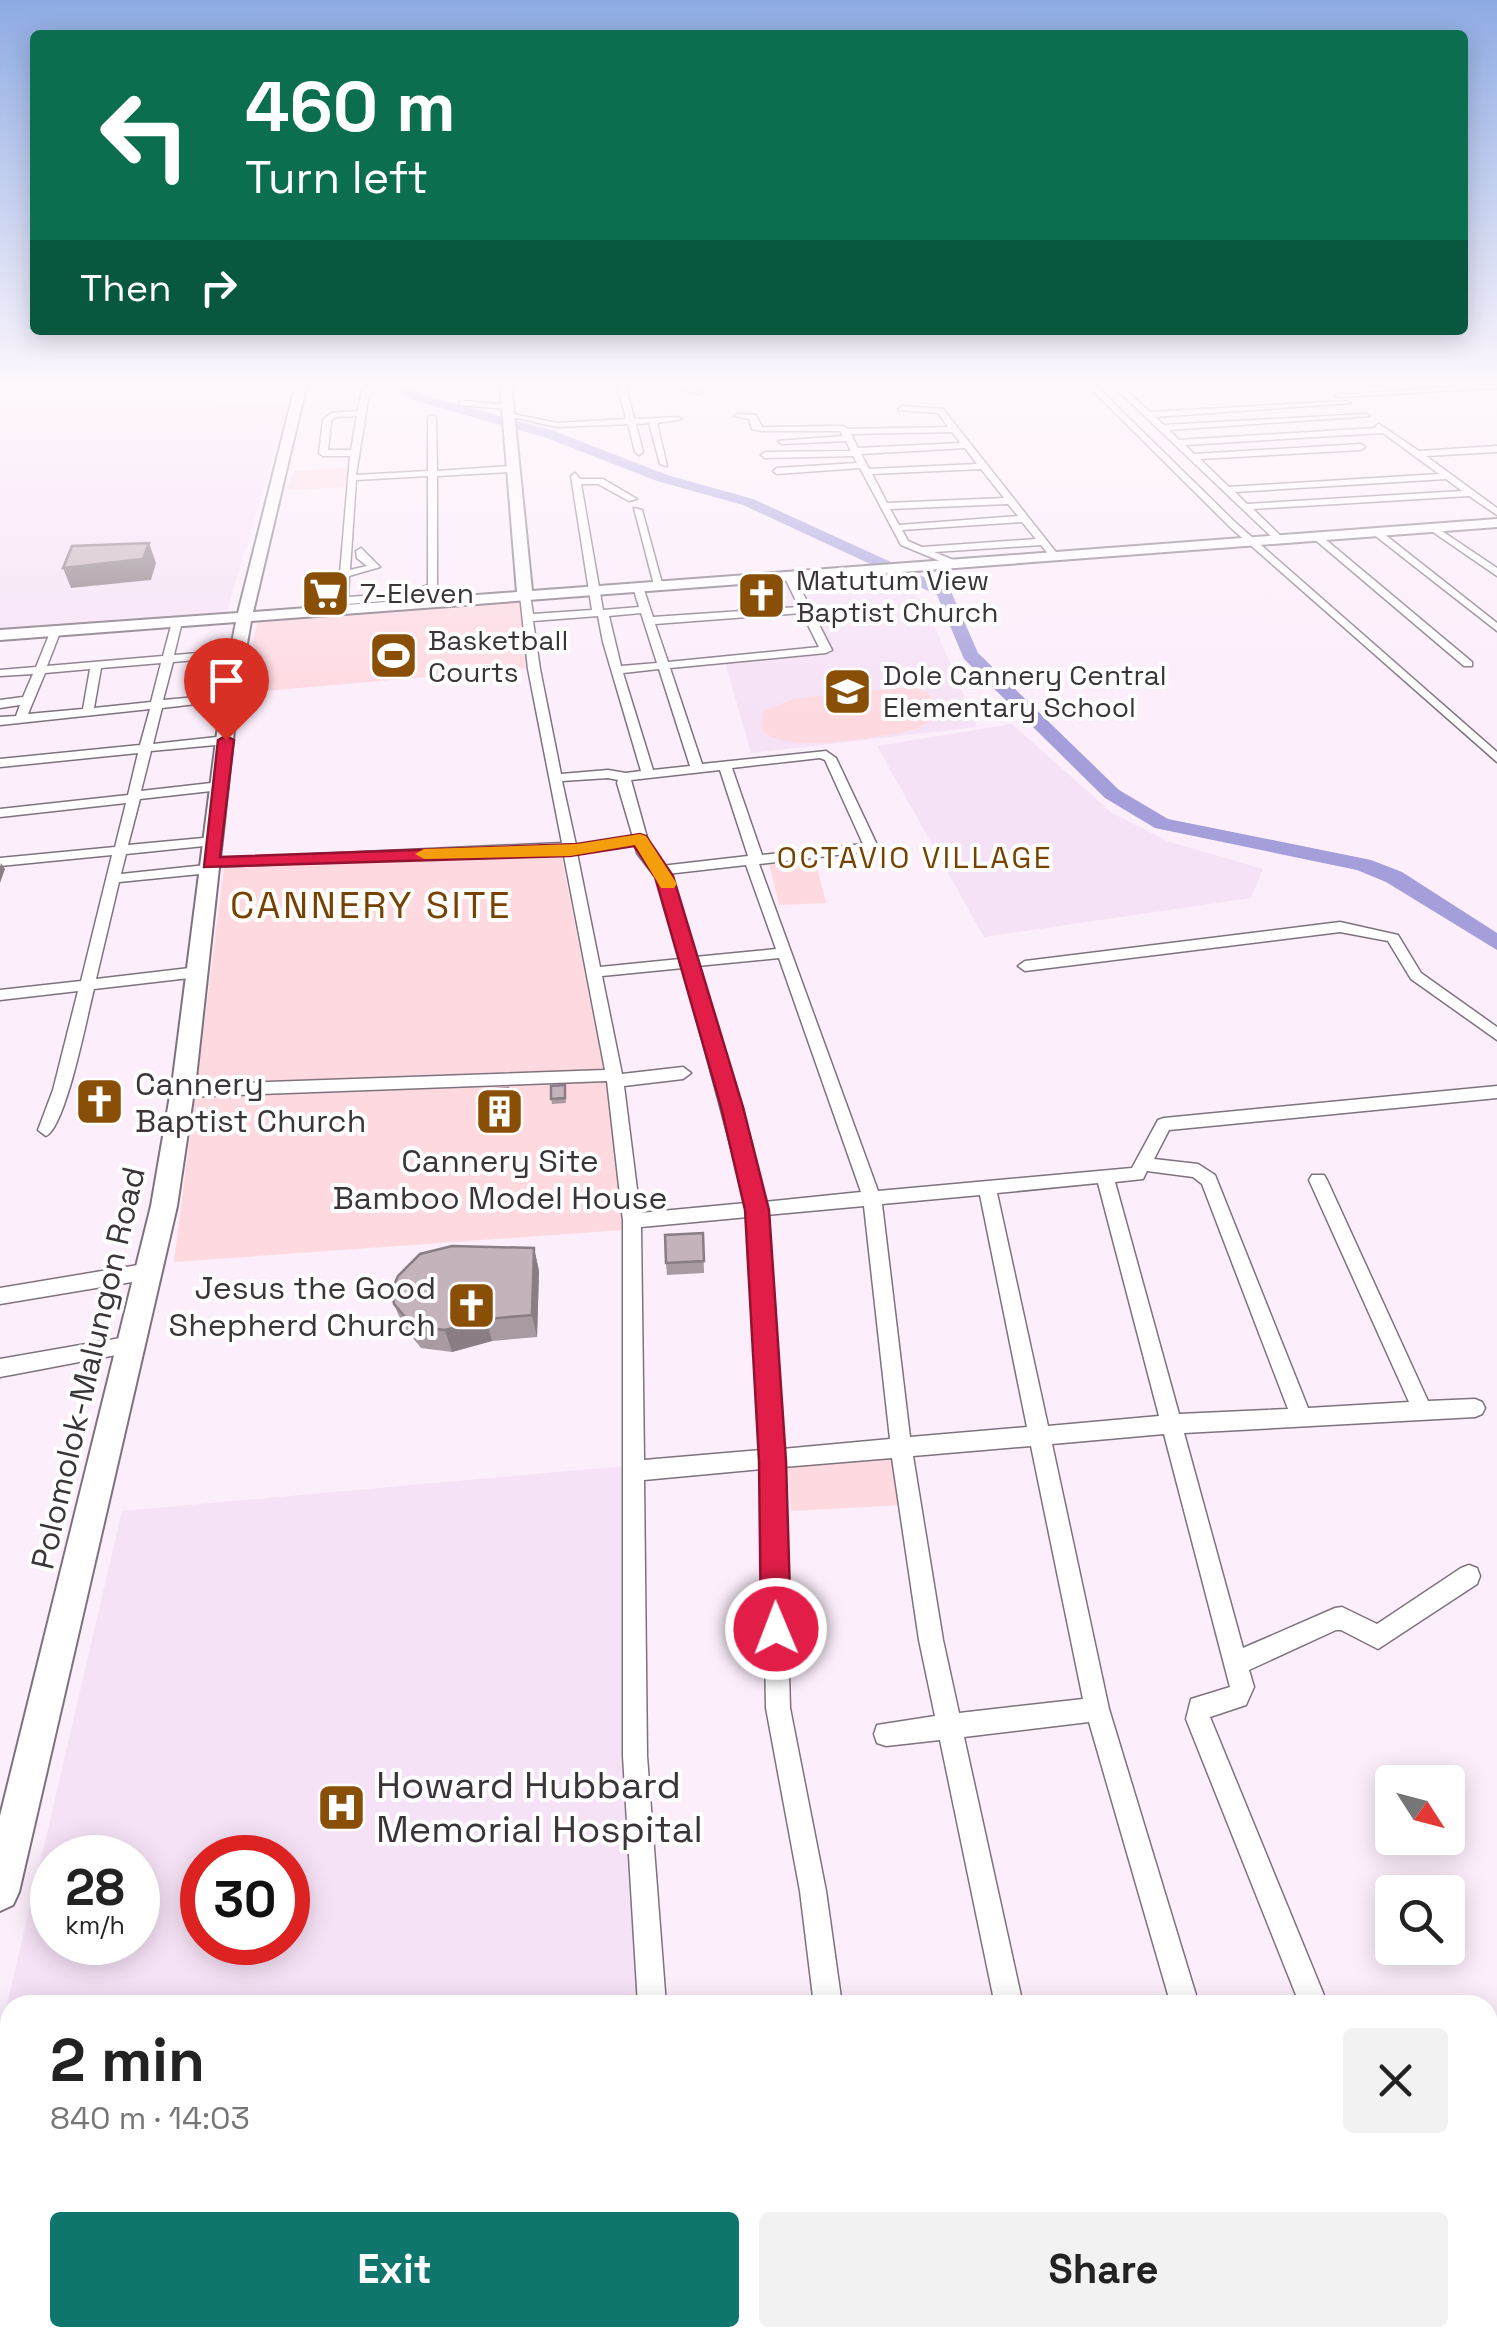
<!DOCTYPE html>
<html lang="en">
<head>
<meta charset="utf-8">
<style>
	:root { --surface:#fff; --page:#f2f2f2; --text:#222; --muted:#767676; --accent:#0f766e }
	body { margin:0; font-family:"Space Grotesk",sans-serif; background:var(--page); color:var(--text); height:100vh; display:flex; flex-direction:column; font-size:38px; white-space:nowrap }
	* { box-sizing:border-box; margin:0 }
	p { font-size:32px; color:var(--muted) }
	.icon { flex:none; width:55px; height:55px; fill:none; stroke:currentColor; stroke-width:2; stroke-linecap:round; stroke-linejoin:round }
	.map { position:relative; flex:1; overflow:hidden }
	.panel { position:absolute; left:0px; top:1995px; width:1498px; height:352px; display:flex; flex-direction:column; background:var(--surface); border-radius:30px 30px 0 0; box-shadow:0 5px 25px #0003 }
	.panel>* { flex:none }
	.banner { position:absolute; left:30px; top:30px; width:1438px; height:305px; border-radius:10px; box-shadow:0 5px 25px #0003; background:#0b6e4f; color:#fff; overflow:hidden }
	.needle { width:65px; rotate:126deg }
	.fabs { position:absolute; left:1375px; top:1765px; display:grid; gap:20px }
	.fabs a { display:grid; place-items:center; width:90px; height:90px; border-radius:10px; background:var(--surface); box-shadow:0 5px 25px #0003; font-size:50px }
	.speed { position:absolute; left:30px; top:1835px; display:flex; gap:20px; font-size:50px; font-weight:700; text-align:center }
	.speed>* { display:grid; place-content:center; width:130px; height:130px; border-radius:50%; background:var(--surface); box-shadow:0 5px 25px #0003; line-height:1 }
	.speed small { font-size:25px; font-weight:400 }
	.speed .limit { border:15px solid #d22; background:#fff; color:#111 }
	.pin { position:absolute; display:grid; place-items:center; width:85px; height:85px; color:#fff; margin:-102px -42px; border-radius:50% 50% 50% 0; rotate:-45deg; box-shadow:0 0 10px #0007 }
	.pin .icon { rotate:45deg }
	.me { position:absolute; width:110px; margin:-55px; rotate:359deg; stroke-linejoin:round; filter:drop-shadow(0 0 8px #0008) }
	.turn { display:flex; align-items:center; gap:35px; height:210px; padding:0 50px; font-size:45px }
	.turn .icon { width:130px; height:130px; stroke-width:2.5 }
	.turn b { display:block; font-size:70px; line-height:85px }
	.then { display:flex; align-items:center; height:95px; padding:0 50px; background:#0003; gap:20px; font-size:38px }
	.round { display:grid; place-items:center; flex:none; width:105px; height:105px; border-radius:10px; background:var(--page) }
	.head { display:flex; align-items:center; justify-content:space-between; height:170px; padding:0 50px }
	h1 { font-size:60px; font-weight:700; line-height:75px }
	.button { display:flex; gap:20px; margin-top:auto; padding:20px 50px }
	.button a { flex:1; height:115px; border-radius:10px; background:var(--accent); color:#fff; font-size:40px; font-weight:700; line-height:115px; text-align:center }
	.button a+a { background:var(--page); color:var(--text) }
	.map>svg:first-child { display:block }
</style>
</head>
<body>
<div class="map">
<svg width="1497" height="2347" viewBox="0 0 1497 2347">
	<rect width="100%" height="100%" fill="#fceefb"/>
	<path fill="#f6e2f6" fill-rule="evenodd" d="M0 383H159L225 404 289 402 226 615 0 631Z
		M364 386 359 412 299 415 308 390Z
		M892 574 925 604 977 727 751 753 723 655 827 650 795 580Z
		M789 583 802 609 757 612 749 585Z
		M1012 724 1112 813 1167 841 1263 869 1251 898 984 937 877 746Z
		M624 1466 625 1757 638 2005H10V2181L0 2182V2035L122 1511ZM52 1858H138V1942H52ZM202 1858H288V1942H202Z"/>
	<path fill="#fed9e0" d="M349 468 345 487 288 490 294 471Z
		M521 599 527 668 242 693 258 620Z
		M909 687 927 692 938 708 933 720 917 729C886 736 777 757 761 728L764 711 793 699Z
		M561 854 606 1082 623 1230 174 1262 224 868Z
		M814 854 826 903 779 905 768 858Z
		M897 1455 904 1505 791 1511 787 1460Z"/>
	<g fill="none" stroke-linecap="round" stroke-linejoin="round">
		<path fill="#a49edb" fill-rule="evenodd" d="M386 383H400L420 394 554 431 667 475 753 499 950 589 978 653 1119 790 1168 819 1371 860 1402 872 1497 933V950L1386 882 1357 870 1155 828 1105 798 964 659 937 595 743 505 657 481 544 437 412 400Z"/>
		<defs>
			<path id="street" d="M331 383H350L370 387 356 475 428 471V417L432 415 436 417 437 471 511 466 515 469 511 472 437 476V589L408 599 348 604 347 609 342 612 337 609 350 456H323L319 453 323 420 331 413 358 411 362 389ZM357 416 351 450H328L331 421 336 417ZM428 476V585L407 593 348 597 349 576 380 567 361 548 356 551 357 558 367 566 350 570 356 480Z
				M427 383H435L430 388 426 386Z
				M617 383H676L703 392 699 394 669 385 626 386 634 419 678 417 682 419 657 423 667 466 660 464 649 423 636 424 643 452 639 455 635 452 628 424 557 427 504 415 508 413 557 423 626 419Z
				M1085 383H1093L1237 524 1497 752V762L1231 528Z
				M1110 383H1118L1150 412 1347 401 1351 403 1155 417 1164 425 1366 414 1370 416 1169 430 1179 440 1376 428 1375 426 1379 424 1419 451 1497 446V452L1426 456 1497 508V515L1469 496 1253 509 1284 539 1276 541ZM1383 433 1439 474 1229 487 1200 459 1361 450 1365 447 1361 444 1194 454 1185 445ZM1446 479 1462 491 1247 504 1235 492Z
				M1497 384V388L1339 397 1335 395Z
				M461 401 508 405 512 407 508 409 458 405Z
				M901 406 943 409 1059 556V560H1053L1041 545 934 552 961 563 962 565 957 568 901 545 860 468 777 474 773 471 777 468 857 463 853 456 765 458 761 455 765 452 851 451 846 441 782 444 778 441 843 436 840 431H761L752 429 749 419 734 416 738 414 756 415 762 427 843 426 848 429 948 427 938 413 898 410ZM952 432 961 443 858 448 851 434ZM965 448 977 464 869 469 861 454ZM981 469 1004 498 887 503 872 474ZM1008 504 1018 516 899 525 890 509ZM1022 522 1036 539 922 547 908 541 902 530Z
				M575 473 580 479H603L637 499 629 501 598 484H581L603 610 639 607 633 587 638 584 643 587 653 617 799 607 785 578 790 575 795 578 832 650 826 653 670 668 702 764 826 751 836 758 878 847 871 851 759 864 878 1191 1132 1168 1158 1120 1164 1118 1497 1086V1098L1169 1130 1154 1159 1198 1164 1215 1175 1308 1408 1409 1402 1309 1180 1312 1175H1324L1327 1180 1428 1401 1475 1399 1482 1402 1485 1408 1482 1414 1475 1417 1184 1433 1243 1648 1335 1608 1342 1607 1377 1624 1461 1568 1469 1565 1477 1568 1480 1576 1477 1584 1378 1649 1341 1630H1336L1249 1670 1254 1687 1246 1705 1210 1717 1328 2005H1300L1186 1719 1191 1699 1230 1687 1164 1434 1052 1444 1109 1709 1199 2005H1171L1089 1722 964 1737 1023 2005H995L940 1740 886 1746 877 1743 874 1734 877 1725 935 1716 919 1640 892 1458 783 1467 790 1708 826 1891 842 2005H814L800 1891 766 1708 762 1469 644 1480 647 1756 666 2005H638L623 1756V1221L607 1081 184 1097 176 1091 184 1085 605 1070 563 851 215 867V872L210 873 119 882 96 979 198 967 206 972 198 977 94 989C87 1016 66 1127 46 1136L38 1130 53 1090 78 991 0 1000V990L81 981 112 855 0 866V858L115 847 126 803 0 817V809L128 795 138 753 0 767V759L140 745 150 709 0 725V717L16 716 20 705 0 708V700L23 697 33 674 0 676V670L36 667 51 630 56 627 61 630 47 666 163 656 172 622 177 619 182 622 174 655 237 650 243 653 237 656 173 662 163 700 230 694 236 697 230 700 162 708 153 744 226 736 232 740 226 744 151 751 141 791 220 782 226 786 220 790 140 799 128 845 214 837 221 841 214 845 126 854 121 874 206 865V860L211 859 562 843 528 669 520 595 525 592 530 595 533 614 592 610 571 476ZM641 613 657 663 621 666 609 616ZM802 613 819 647 668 662 655 624ZM598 616 603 642 641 771 626 773 608 770 561 774 540 669 533 621ZM161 663 151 702 94 708 101 668ZM90 669 83 709 28 714 45 673ZM659 669 690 766 653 770 623 673ZM820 758 825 760 863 844 762 855 732 768ZM720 770 748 856 661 866 651 852 631 780ZM608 778 618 780 617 783 633 837 576 845 562 781ZM635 845 637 853 660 883 680 959 600 967 577 853ZM746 865 776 949 695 957 674 883 667 874ZM779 958 861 1192 764 1202 697 966ZM683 968 746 1203 640 1213 624 1086 683 1079 691 1073 683 1067 622 1074 602 976ZM1147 1171 1193 1177 1202 1184 1288 1409 1179 1414 1115 1182 1143 1179ZM1098 1183 1159 1416 1048 1426 997 1193ZM980 1195 1027 1427 910 1437 882 1204ZM864 1206 890 1439 782 1449 766 1215ZM748 1217 761 1450 644 1460 641 1227ZM1031 1446 1083 1699 959 1713 943 1640 913 1456Z
				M634 508 642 510 663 587 654 585Z
				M1433 525 1497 568V576L1430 530V526Z
				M1373 530H1379L1497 623V631L1373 534Z
				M1313 534H1319L1472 662V666H1464L1313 538Z
				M1340 922 1398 935 1421 973 1497 1027V1040L1411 979 1388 941 1340 932 1025 971 1018 966 1025 961Z
				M150 1263 157 1266 159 1271 157 1276 150 1279 0 1304V1288Z
				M132 1336 139 1338 142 1344 139 1350 132 1352 0 1377V1359Z
				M20 2338H52L51 2347H19Z
				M228 2338H260L259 2347H227Z
				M444 2338H476V2347H444Z
				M576 2338H608L609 2347H577Z
				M668 2338H700L701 2347H669Z
				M879 2338H911L912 2347H880Z
				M1094 2338H1126L1129 2347H1097Z
				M1288 2338H1320L1323 2347H1291Z
				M1433 2338H1465L1469 2347H1437Z"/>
			<path id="secondary" d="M296 383H307L253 612 517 592 500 383H511L532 591 1497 519V527L251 621 238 694 196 1078 177 1206 19 1892 13 1905 0 1911V1816L151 1206 173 1078 222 694 236 622 0 640V630L238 613Z"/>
		</defs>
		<use href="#street" stroke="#7e727e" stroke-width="3"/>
		<use href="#secondary" stroke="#7e727e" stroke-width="4"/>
		<use href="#street" fill="#fff" fill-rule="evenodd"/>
		<use href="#secondary" fill="#fff" fill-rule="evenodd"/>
	</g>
	<path fill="#a99aa2" d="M565 1085 566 1103 552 1104 551 1099Z
		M508 1088 511 1100V1120L490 1123 487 1111Z
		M703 1233 704 1273 667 1275 666 1263Z
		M534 1248 539 1271 537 1337 492 1341 452 1352 421 1348 403 1326 394 1304Z"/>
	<path fill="#8a7d84" d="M149 543 156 563 151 580 71 588 63 568Z
		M1 863 5 869 0 883V868Z
		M534 1248 539 1271 537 1337 532 1315Z
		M486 1319 492 1341 452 1352 445 1330Z"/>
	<path fill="#c5b3bc" stroke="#8a7d84" stroke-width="2.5" d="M149 543 143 559 63 568 72 546Z
		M565 1085V1098L551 1099V1086Z
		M508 1088 509 1108 487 1111V1090Z
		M703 1233 704 1261 666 1263 665 1235Z
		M452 1246 534 1248 532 1315 486 1319 445 1330 413 1326 394 1304 392 1290 398 1276 420 1254Z"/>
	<linearGradient id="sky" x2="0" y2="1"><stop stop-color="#8dabe3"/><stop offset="0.54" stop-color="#fef7fd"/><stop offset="1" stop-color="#fef7fd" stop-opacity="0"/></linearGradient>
	<rect width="1497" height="711" fill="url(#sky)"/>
	<path fill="#e11d48" stroke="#92132f" stroke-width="2.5" d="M226 736 234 740 220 857 577 844 640 834 646 836 673 876 743 1107 769 1210 786 1461 791 1629 786 1639 776 1644 765 1639 761 1629 759 1461 745 1210 721 1107 655 877 634 846 570 856 204 867 218 740Z"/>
	<path fill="#f59e0b" d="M640 834 646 836 677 884 674 888H661L635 845 570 856 424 859 415 854 424 849 577 844Z"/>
	<defs>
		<symbol id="supermarket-square" viewBox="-11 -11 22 22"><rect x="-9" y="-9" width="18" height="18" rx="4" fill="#894f07" stroke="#fff"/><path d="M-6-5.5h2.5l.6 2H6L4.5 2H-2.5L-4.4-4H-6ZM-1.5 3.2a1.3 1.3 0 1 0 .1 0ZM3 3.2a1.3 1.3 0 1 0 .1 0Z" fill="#fff"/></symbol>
		<symbol id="church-square" viewBox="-11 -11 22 22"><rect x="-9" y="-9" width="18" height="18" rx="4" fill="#894f07" stroke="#fff"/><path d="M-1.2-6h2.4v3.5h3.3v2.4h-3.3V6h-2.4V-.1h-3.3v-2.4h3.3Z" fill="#fff"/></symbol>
		<symbol id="stadium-square" viewBox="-11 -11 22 22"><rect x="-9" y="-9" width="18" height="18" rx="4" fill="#894f07" stroke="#fff"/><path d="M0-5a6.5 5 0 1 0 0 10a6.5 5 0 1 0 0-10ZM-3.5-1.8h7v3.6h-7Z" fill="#fff"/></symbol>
		<symbol id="school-square" viewBox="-11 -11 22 22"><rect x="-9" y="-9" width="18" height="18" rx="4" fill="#894f07" stroke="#fff"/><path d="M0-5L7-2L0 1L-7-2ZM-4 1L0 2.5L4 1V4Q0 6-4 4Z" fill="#fff"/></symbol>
		<symbol id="building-square" viewBox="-11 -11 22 22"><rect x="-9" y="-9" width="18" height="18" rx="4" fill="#894f07" stroke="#fff"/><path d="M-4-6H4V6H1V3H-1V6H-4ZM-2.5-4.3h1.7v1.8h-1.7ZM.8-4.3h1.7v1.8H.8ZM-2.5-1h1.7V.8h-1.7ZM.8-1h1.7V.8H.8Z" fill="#fff"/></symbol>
		<symbol id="hospital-square" viewBox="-11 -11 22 22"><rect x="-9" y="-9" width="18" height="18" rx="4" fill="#894f07" stroke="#fff"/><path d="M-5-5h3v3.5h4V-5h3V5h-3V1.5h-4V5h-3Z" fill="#fff"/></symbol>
	</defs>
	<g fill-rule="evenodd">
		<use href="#supermarket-square" x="298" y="566" width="55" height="55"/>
		<use href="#church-square" x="734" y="568" width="55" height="55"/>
		<use href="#stadium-square" x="366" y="628" width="55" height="55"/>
		<use href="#school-square" x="820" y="664" width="55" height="55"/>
		<use href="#church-square" x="72" y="1074" width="55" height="55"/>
		<use href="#building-square" x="472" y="1084" width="55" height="55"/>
		<use href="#church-square" x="444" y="1278" width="55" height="55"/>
		<use href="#hospital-square" x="314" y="1780" width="55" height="55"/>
	</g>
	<g text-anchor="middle" stroke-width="8" stroke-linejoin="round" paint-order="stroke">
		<g font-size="28" fill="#3b353a" stroke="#fff" text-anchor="start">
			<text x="796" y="590">Matutum View<tspan x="796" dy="32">Baptist Church</tspan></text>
			<text x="360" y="603">7-Eleven</text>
			<text x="428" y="650">Basketball<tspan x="428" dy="32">Courts</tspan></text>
			<text x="883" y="685">Dole Cannery Central<tspan x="883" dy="32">Elementary School</tspan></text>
		</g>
		<g font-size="30" letter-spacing="2.5" fill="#774200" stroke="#fff">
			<text x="915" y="868">OCTAVIO VILLAGE</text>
		</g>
		<g font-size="32" fill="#3b353a" stroke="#fff" text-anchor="start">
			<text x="135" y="1095">Cannery<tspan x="135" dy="37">Baptist Church</tspan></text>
			<text x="500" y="1172" text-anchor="middle">Cannery Site<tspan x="500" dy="37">Bamboo Model House</tspan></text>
			<text x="436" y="1299" text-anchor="end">Jesus the Good<tspan x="436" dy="37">Shepherd Church</tspan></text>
		</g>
		<g font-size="32" fill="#3b353a" stroke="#fff">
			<text transform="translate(88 1368) rotate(-77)" y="11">Polomolok-Malungon Road</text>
		</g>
		<g font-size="38" letter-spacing="2.5" fill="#774200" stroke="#fff">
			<text x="371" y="918">CANNERY SITE</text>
		</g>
		<g font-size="38" fill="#3b353a" stroke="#fff" text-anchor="start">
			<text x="376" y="1798">Howard Hubbard<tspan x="376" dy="44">Memorial Hospital</tspan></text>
		</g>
	</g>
</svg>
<div class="fabs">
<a><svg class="needle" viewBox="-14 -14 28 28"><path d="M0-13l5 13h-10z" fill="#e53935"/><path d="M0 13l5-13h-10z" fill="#767676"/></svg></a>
<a><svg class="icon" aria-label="search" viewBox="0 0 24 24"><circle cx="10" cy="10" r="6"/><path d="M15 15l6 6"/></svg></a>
</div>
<div class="speed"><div>28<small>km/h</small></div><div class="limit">30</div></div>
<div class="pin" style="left:226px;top:740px;background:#d93025"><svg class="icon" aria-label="arrive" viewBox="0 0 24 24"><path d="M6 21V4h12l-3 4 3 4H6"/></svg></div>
<svg class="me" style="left:776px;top:1629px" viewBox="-20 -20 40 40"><circle r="17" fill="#e11d48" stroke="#fff" stroke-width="3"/><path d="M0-11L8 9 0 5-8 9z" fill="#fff"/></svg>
<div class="banner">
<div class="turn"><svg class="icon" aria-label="left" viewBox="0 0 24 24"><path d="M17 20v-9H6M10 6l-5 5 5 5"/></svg><div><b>460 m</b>Turn left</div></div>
<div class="then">Then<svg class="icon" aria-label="right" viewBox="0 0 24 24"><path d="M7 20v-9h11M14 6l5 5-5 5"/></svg></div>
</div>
<section class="panel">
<div class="head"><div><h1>2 min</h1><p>840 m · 14:03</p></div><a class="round"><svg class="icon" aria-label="close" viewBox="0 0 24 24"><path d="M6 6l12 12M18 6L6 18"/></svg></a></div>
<div class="button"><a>Exit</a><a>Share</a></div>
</section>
</div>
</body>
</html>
